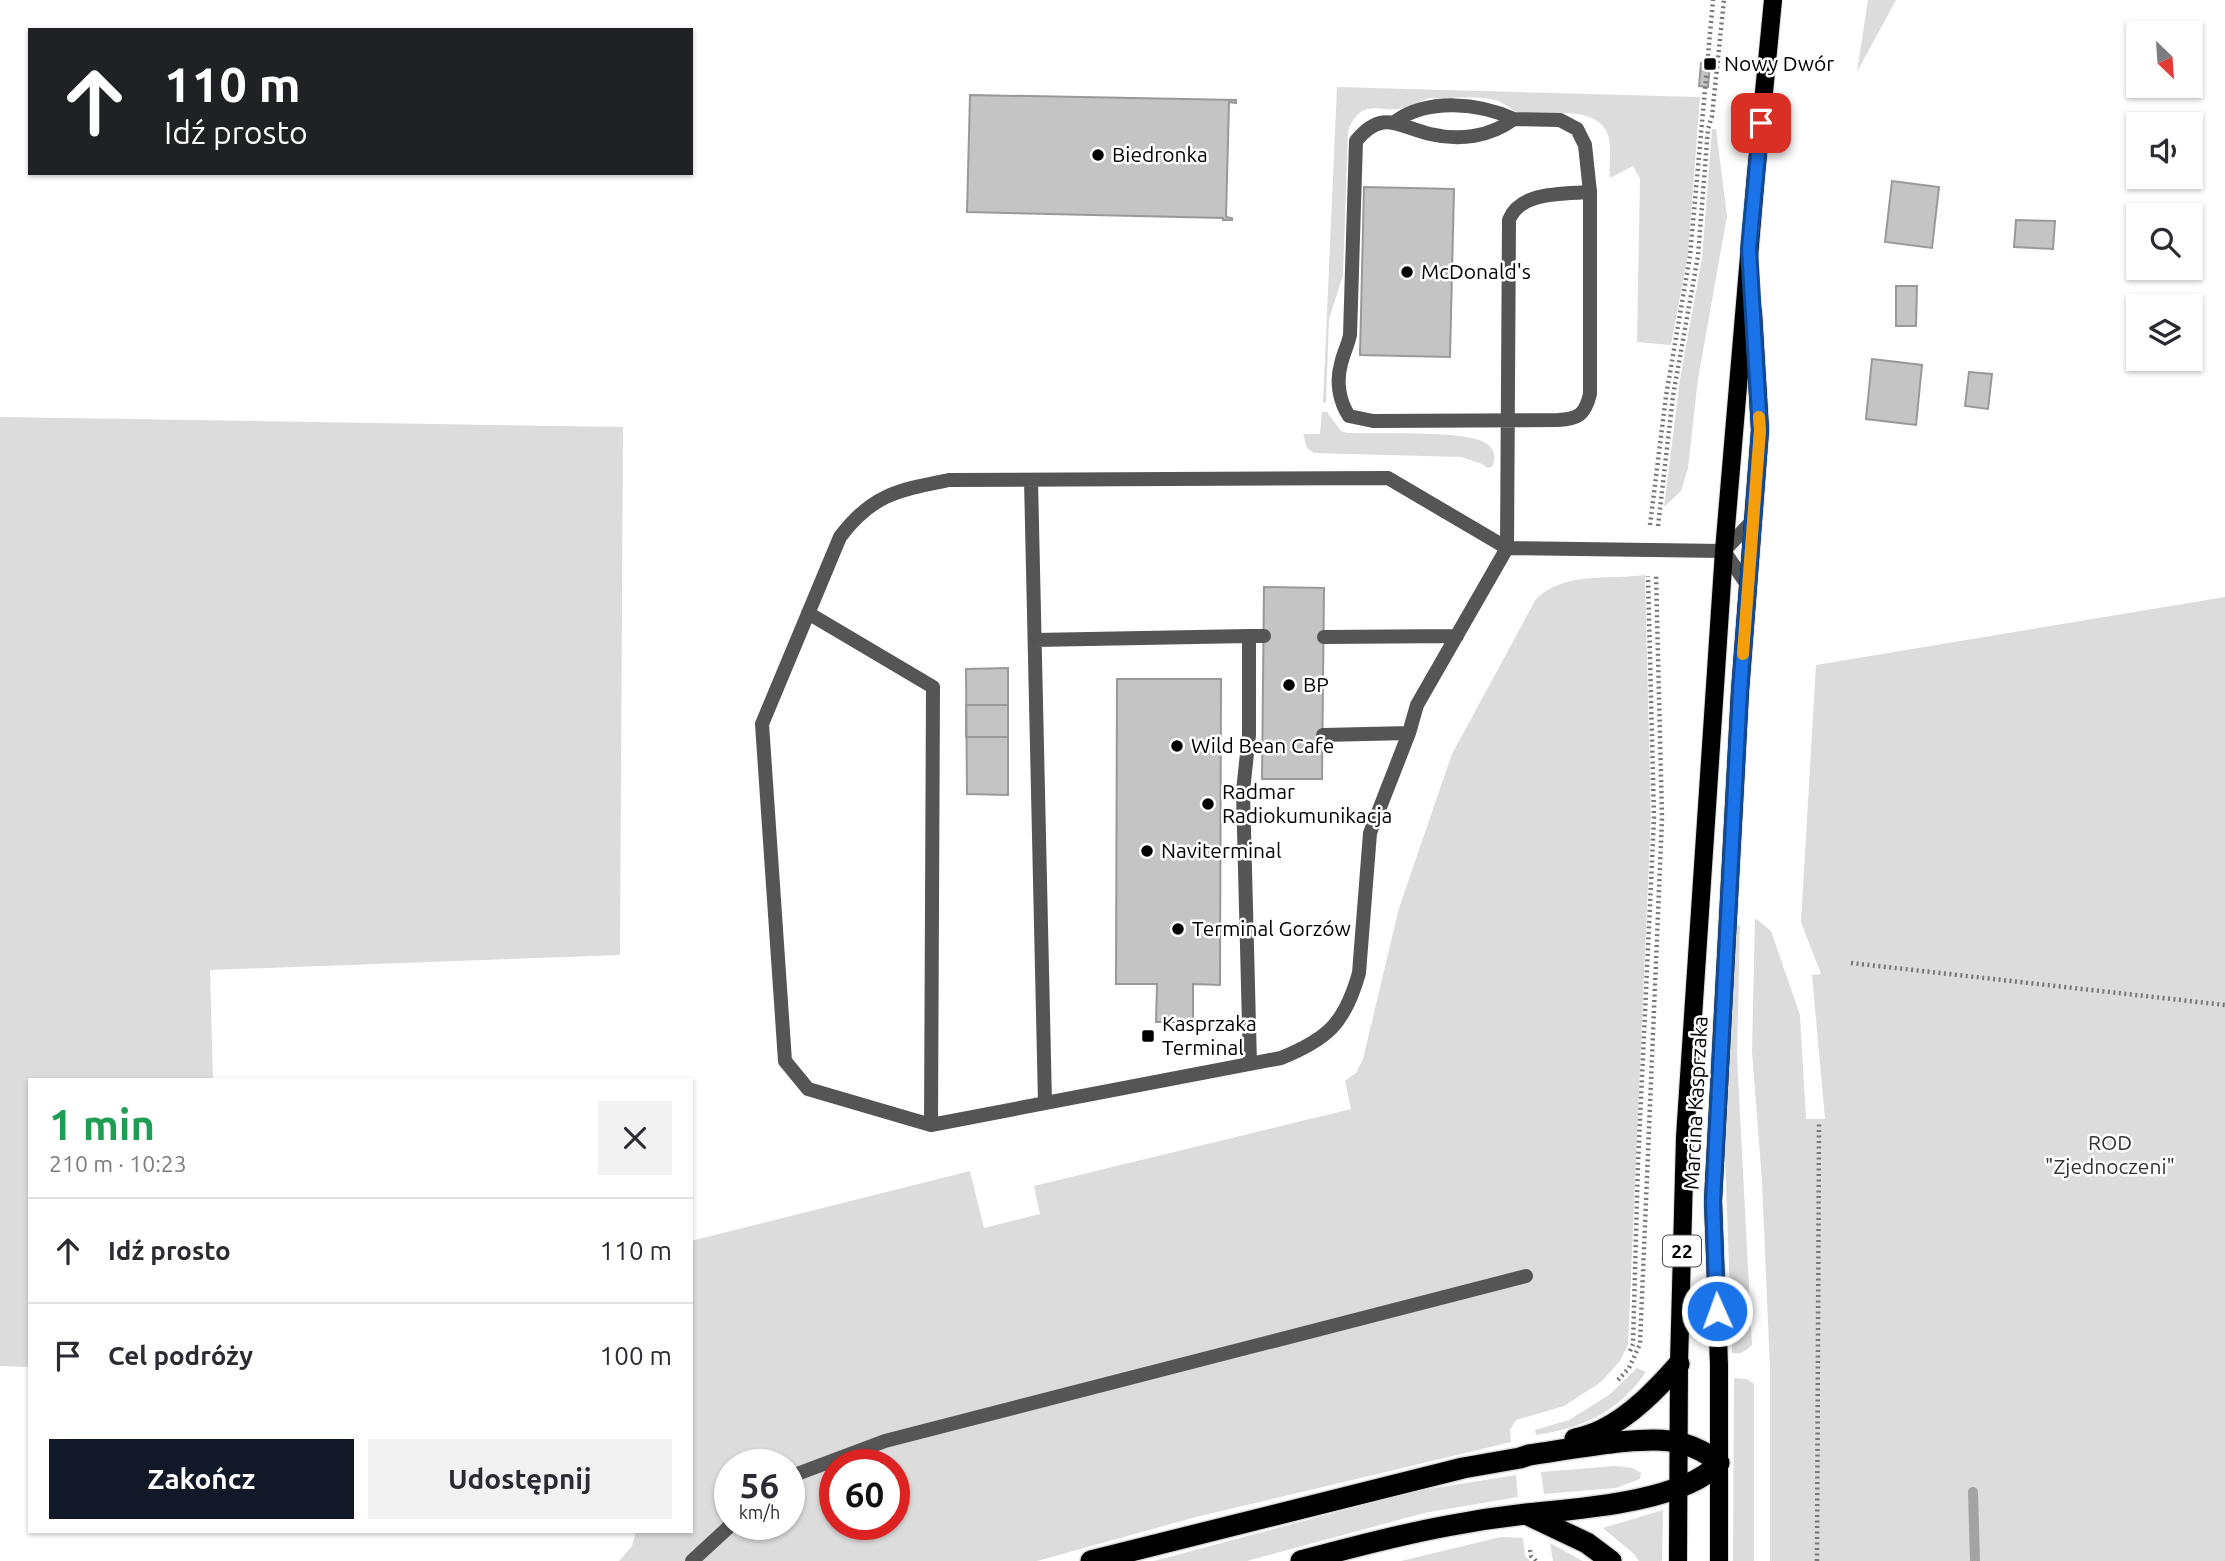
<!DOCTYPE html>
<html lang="pl">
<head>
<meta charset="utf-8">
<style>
	:root { --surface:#fff; --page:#f2f2f3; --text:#2b2b33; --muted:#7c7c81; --line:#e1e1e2; --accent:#111827 }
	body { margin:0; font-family:Ubuntu,sans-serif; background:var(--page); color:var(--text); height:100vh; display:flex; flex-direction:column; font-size:26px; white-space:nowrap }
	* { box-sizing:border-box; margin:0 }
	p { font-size:23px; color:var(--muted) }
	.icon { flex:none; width:38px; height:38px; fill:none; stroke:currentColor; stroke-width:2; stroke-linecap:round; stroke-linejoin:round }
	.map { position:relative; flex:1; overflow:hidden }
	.drawer { position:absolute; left:28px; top:1078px; width:665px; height:455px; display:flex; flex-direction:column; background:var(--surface); border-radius:0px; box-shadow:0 2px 5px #0004 }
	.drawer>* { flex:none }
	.guide { position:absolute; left:28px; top:28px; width:665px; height:147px; border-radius:0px; box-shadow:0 2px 5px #0004; background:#202124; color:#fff; overflow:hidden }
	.needle { width:46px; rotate:155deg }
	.fabs { position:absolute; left:2126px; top:21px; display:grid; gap:14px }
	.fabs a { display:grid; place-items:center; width:77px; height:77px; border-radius:0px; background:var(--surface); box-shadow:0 2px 5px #0004; font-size:35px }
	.speed { position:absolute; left:714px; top:1449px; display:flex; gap:14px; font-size:35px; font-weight:700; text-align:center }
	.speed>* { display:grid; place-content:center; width:91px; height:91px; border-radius:50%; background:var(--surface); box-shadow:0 2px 5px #0004; line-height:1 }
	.speed small { font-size:18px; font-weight:400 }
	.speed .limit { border:10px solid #d22; background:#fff; color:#111 }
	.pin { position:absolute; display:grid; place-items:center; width:60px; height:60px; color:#fff; margin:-30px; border-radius:14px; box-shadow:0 4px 10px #0006 }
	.me { position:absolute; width:77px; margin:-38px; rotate:358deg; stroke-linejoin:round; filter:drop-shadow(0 0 5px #0008) }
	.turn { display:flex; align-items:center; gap:24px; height:147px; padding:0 21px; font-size:32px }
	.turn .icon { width:91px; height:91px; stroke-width:2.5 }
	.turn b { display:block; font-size:49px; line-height:60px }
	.round { display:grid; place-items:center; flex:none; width:74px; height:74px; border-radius:0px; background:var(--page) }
	.summary { display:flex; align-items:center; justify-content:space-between; height:119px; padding:0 21px }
	h1 { font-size:42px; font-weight:700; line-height:52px; color:#1e9e55 }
	.button { display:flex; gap:14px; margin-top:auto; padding:14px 21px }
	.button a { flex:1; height:80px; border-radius:0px; background:var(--accent); color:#fff; font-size:28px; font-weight:700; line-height:80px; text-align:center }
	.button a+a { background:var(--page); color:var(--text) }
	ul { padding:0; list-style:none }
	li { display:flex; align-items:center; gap:21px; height:105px; padding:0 21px; border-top:2px solid var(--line) }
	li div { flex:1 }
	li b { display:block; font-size:26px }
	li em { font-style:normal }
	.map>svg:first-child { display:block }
</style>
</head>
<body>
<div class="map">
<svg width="2225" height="1561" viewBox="0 0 2225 1561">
	<rect width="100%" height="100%" fill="#fff"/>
	<path fill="#dcdcdc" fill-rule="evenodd" d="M1868 0H1896L1857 72Z
		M1337 87 1700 97 1688 254 1671 345 1637 342 1640 179 1633 166 1612 177H1610C1608 160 1615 138 1602 125 1580 104 1545 119 1518 112 1510 110 1504 102 1495 100 1475 95 1451 99 1430 98 1420 100 1414 106 1404 108 1381 114 1362 95 1348 131L1343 275 1329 319 1326 402 1323 403Z
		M1712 129H1716L1727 216 1698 379 1688 468 1681 491 1664 507 1680 379 1702 258Z
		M1322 412H1327L1341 431 1348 433C1377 434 1466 430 1486 443 1495 449 1496 458 1492 467L1488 468 1482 464 1461 457 1314 453 1307 448 1303 434H1320Z
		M0 417 623 427 620 955 210 970 213 1080H30V1367L0 1366Z
		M1645 575 1651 816 1628 1345 1620 1361 1601 1382 1564 1406 1516 1420 1510 1430 1511 1442 1196 1517 1037 1561H619L632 1546 636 1531H691V1241L970 1171 984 1228 1040 1214 1034 1186 1351 1109 1345 1081 1356 1073 1363 1059 1399 908 1452 754 1536 599C1565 571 1608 580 1645 575ZM730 1465H789V1524H730ZM835 1465H894V1524H835Z
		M2225 597V1561H1770V1369L1762 1181 1752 1052 1755 918 1771 931 1800 1015 1806 1119H1825L1812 975 1821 974 1801 922 1816 665Z
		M1740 924 1737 1055 1752 1345C1745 1351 1741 1355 1732 1353L1723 1098 1735 927Z
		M1637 1368 1646 1372C1617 1413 1585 1427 1536 1435L1535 1430 1569 1420 1609 1395Z
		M1734 1378 1747 1379 1754 1384V1561H1733Z
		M1615 1466 1633 1468 1641 1473 1640 1479 1616 1488 1544 1494 1541 1472Z
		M1516 1475 1518 1497 1424 1513 1247 1561H1154L1416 1491Z
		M1663 1510 1662 1561H1639L1634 1554 1603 1528Z
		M1501 1537 1523 1538 1525 1556 1530 1561H1401Z
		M1550 1543 1581 1560 1582 1561H1553Z"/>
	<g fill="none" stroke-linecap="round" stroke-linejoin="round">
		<path stroke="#a3a3a3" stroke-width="10" d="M1973 1492 1975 1561"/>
	</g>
	<path fill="#c4c4c4" stroke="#999" stroke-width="2" d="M1701 63 1710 64 1708 87 1699 86Z
		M970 95 1236 100V103L1229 102 1226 217 1232 218V220H1223V218L967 212Z
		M1892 181 1939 187 1932 248 1885 242Z
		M1364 187 1454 189 1450 357 1360 355Z
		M2016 220 2055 221 2053 249 2014 247Z
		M1896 286H1917L1916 326H1896Z
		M1872 359 1922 365 1916 425 1866 419Z
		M1969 372 1992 374 1988 409 1965 406Z
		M1264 587 1324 588 1322 779H1262Z
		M1008 668V795L967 794 966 669Z
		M1117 679H1221L1220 985 1193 984V1022H1156L1157 984H1116Z
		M966 705H1008V737H966Z"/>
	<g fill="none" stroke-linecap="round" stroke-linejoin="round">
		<defs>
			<path id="primary" d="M1678 1561 1679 1364 1685 1137 1724 551 1756 174 1773 0
				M1719 1561V1365L1713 1201 1740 691 1760 430 1753 312"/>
			<path id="motorway" d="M1575 1439C1584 1437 1594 1434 1602 1430 1632 1415 1657 1389 1679 1364
				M1528 1515 1587 1543 1611 1561
				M1091 1561 1463 1468 1520 1458 1529 1455C1566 1450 1648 1433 1681 1443 1695 1447 1708 1453 1719 1463 1684 1502 1577 1509 1526 1514 1499 1517 1473 1521 1447 1526 1398 1535 1349 1548 1301 1561"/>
		</defs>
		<use href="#primary" stroke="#dbdbdb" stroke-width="20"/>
		<use href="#motorway" stroke="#dbdbdb" stroke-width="24"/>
		<path stroke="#777" stroke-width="4.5" stroke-dasharray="2 3.5" stroke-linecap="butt" d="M1650 525 1666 396 1690 256 1713 0
			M1658 526 1673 396 1698 256 1708 129 1712 116 1724 0
			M1851 963 2225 1005
			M1630 1351 1633 1344 1638 1164 1654 818 1648 576
			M1618 1380 1629 1368 1640 1344 1662 818 1656 574
			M1530 1550 1531 1556 1536 1561
			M1817 1561 1819 1122"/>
		<path stroke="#555" stroke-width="14" d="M1514 119 1560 120 1577 129 1585 145 1590 192V394C1585 415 1578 419 1558 420L1373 421 1349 416C1339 401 1336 381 1341 364 1343 354 1348 345 1350 335L1356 141C1382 109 1397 126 1430 134 1459 141 1490 137 1514 119Z
			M1396 121C1429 98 1479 103 1514 119
			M1590 192C1563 194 1520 191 1509 220L1507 548 1417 705 1409 733 1370 833 1359 973C1345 1023 1328 1039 1281 1058L931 1125 808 1089 785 1061 762 724 840 537C872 494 899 490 949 480L1388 478 1507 548 1724 551 1753 520
			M1031 480 1045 1103
			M1724 551 1748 586
			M808 613 933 687 931 1125
			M1324 637 1457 636
			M1035 640 1249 636
			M1323 735 1409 733
			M1250 1064 1243 791 1249 735V636H1264
			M789 1480 797 1474 885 1441 1526 1276
			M692 1561 732 1524"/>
		<use href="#primary" stroke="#000" stroke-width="18"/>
		<use href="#motorway" stroke="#000" stroke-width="21"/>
	</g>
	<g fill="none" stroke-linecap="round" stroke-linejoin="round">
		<defs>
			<path id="route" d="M1717 1311 1713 1201 1740 691 1760 430 1749 249 1761 123"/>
		</defs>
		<use href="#route" stroke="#114b97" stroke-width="18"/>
		<use href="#route" stroke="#1a73e8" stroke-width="12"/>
		<path stroke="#f59e0b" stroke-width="12" d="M1743 654 1760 430 1759 417"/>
	</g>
	<g fill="#000" stroke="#fff" stroke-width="2.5">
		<rect x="1703" y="57" width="14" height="14" rx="3.5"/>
		<circle cx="1098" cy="155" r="7"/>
		<circle cx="1407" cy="272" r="7"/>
		<circle cx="1289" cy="685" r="7"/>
		<circle cx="1177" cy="746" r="7"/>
		<circle cx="1208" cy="804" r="7"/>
		<circle cx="1147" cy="851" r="7"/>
		<circle cx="1178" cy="929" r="7"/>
		<rect x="1141" y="1029" width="14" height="14" rx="3.5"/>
	</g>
	<g text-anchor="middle" stroke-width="5" stroke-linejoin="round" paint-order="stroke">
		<rect fill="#fff" stroke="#4c4c4c" stroke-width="2" x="1663" y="1235.5" width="38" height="31" rx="5"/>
		<g font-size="19" font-weight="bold" fill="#000">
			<text x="1682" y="1258">22</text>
		</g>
		<g font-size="21" fill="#000" stroke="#fff" text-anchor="start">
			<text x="1724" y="71">Nowy Dwór</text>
			<text x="1112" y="162">Biedronka</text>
			<text x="1421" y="279">McDonald's</text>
			<text x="1303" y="692">BP</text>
			<text x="1191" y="753">Wild Bean Cafe</text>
			<text x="1222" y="799">Radmar<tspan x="1222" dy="24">Radiokumunikacja</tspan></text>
			<text x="1161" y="858">Naviterminal</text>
			<text x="1192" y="936">Terminal Gorzów</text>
			<text x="1162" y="1031">Kasprzaka<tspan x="1162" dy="24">Terminal</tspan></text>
		</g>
		<g font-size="21" fill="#000" stroke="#fff">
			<text transform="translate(1696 1103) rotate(-87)" y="7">Marcina Kasprzaka</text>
		</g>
		<g font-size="21" fill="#333" stroke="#fff">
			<text x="2110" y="1150">ROD<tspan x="2110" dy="24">"Zjednoczeni"</tspan></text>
		</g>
	</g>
</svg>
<div class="fabs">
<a><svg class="needle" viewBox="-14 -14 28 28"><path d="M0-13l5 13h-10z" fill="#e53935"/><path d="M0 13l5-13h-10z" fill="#7c7c81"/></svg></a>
<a><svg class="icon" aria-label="sound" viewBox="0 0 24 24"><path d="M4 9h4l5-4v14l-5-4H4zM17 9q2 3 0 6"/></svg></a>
<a><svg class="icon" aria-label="search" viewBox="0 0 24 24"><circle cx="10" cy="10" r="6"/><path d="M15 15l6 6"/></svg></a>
<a><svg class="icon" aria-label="layers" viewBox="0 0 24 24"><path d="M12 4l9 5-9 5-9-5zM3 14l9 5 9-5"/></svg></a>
</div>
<div class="speed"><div>56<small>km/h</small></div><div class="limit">60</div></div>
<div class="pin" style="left:1761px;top:123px;background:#d93025"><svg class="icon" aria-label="arrive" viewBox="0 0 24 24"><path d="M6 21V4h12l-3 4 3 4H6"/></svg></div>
<svg class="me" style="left:1717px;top:1311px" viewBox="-20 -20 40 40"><circle r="17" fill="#1a73e8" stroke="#fff" stroke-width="3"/><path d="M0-11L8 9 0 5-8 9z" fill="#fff"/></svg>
<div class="guide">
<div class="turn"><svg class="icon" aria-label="ahead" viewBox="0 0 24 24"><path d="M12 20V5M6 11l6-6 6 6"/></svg><div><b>110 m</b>Idź prosto</div></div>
</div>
<section class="drawer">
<div class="summary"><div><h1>1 min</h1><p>210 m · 10:23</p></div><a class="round"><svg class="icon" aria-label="close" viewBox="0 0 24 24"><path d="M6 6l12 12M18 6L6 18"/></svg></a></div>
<ul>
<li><svg class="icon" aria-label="ahead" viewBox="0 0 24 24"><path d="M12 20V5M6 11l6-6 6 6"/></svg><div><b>Idź prosto</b></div><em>110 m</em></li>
<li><svg class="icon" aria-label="arrive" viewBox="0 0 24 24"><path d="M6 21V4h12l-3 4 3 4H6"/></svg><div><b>Cel podróży</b></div><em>100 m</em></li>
</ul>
<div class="button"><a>Zakończ</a><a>Udostępnij</a></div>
</section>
</div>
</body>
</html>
